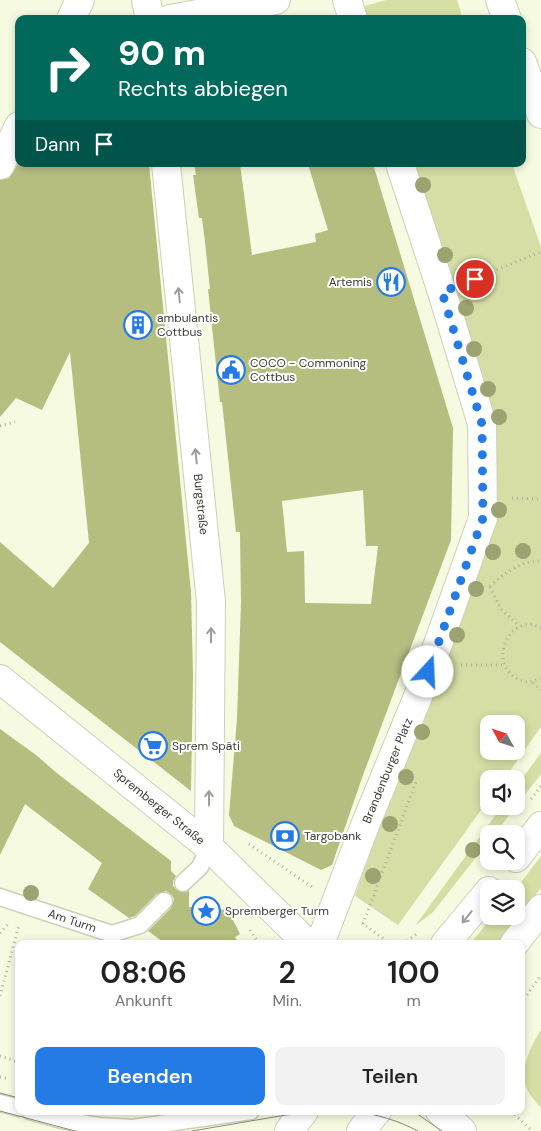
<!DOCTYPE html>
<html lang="de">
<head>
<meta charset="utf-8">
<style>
	:root { --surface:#fff; --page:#f2f2f2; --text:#222; --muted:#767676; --accent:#247be5 }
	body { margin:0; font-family:"DM Sans",sans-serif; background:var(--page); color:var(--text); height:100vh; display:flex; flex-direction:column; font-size:19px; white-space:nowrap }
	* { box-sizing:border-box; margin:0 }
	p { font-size:16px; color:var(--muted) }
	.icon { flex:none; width:28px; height:28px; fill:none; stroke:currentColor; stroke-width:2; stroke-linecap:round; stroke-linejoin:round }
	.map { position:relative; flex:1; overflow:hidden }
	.side { position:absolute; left:15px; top:940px; width:510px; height:175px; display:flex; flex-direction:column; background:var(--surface); border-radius:10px; box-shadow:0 2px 8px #0003 }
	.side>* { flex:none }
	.guide { position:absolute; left:15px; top:15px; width:511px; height:152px; border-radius:10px; box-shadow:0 2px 8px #0003; background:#00695c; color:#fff; overflow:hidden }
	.needle { width:32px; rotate:310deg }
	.fabs { position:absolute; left:480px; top:715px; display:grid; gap:10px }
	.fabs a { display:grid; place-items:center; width:45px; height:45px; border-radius:10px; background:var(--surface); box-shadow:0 2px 8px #0003; font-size:25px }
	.pin { position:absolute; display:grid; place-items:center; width:42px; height:42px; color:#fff; margin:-21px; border:2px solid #fff; border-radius:50%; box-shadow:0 1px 5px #0007 }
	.me { position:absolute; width:55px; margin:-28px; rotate:20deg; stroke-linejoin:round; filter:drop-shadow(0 0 4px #0008) }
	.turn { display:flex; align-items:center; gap:18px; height:105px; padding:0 20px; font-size:22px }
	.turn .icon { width:65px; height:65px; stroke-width:2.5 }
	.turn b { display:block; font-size:35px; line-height:42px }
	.then { display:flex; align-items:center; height:48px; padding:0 20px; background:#0003; gap:10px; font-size:19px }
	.eta { display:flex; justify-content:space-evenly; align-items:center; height:85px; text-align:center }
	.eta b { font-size:30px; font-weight:600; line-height:35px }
	.cta { display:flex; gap:10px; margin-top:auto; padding:10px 20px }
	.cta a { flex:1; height:58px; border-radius:10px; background:var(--accent); color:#fff; font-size:20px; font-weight:600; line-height:58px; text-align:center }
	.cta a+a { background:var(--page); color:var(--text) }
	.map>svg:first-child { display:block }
</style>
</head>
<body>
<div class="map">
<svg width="541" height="1131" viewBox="0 0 541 1131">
	<rect width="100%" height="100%" fill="#f6fae0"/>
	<path fill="#d6dea5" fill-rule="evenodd" d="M386 0H457L463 19H361L358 8Z
		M408 164H512L541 247V727L504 779H489V799L398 925 355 896 487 518 488 443ZM489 724H516V751H489Z
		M541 753V774L516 806V787Z
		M502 806H516L495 834H489V841L433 912 415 926Z
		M541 856V888L497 944H470L493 916H516V889Z
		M541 1030V1108C537 1103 532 1098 529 1093 517 1073 530 1047 541 1030Z"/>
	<path fill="#b5bd7f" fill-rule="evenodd" d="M18 164H149L191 592 193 676 191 791 0 642V542L53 588 89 543 70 352 42 410 16 398 0 417V180L9 178Z
		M194 164H240L252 255 316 242 315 234 328 230 308 164H373L453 428 451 540 363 775 332 865 321 870 234 826 229 815 237 719 241 603 240 532H236L222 402H220L208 289H210L205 242 202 218H199L193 175H196ZM363 490 366 546H378L371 604 305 603 304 551 287 552 282 501Z
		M0 729 36 755 58 774 171 861V871L176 876 173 881V886L180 892 189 891V907L228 910 240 934 235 937 239 944H166L148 931 171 908 174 899 171 894 166 891 157 894 135 916 129 918 88 889 102 863 25 804 0 855Z"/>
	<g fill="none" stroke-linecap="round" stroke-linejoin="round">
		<defs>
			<g id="lane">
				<path d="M183 883 200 867 209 847"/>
				<path id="s1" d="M0 897 112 934 140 925 164 901"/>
				<path d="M0 1103 19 1108"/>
				<path d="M30 1111 62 1120 99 1126 133 1128 251 1111"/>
			</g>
			<g id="street">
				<path d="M146 0 150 19"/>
				<path d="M347 0 353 19"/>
				<path d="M500 0 507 19"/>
				<path d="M71 19 80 0"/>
				<path d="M170 19 276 0"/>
				<path d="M522 62 541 114"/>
				<path id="s2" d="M166 164 211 602 209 847"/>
				<path d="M0 165 19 126"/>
				<path id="s3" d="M0 679 209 847 308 944"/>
				<path id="s4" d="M320 944 366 823 428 672 483 518 482 424 442 292 400 164"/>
			</g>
			<path id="secondary" d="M516 858 541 826
				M445 944 489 891
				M514 944 541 909
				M440 1111 462 1131
				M289 1131 304 1111
				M361 1131 377 1111"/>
		</defs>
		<use href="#lane" stroke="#ccd0b7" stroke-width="19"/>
		<use href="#street" stroke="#ccd0b7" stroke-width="30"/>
		<use href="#secondary" stroke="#ccd0b7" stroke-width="30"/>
		<path stroke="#aeb19d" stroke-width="3" stroke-dasharray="1 4" stroke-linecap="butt" d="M469 281 541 252
			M0 426 15 422
			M512 498 541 499
			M490 586C504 574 521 560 541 561
			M490 587 501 609 519 626
			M541 628C511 611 487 661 516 678 525 683 531 683 541 678
			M461 665H503
			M533 683 541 690
			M531 799 541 786
			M249 844 312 887
			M362 923 391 944
			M363 924 417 779
			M250 930 259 944
			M0 933 9 923
			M403 944 418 933
			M0 996 19 925
			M521 1003 541 975
			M0 1056 19 1062
			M0 1077 9 1079
			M511 1111 532 1131"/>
		<use href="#lane" stroke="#fff" stroke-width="16"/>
		<use href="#street" stroke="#fff" stroke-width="28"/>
		<use href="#secondary" stroke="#fff" stroke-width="28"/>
		<path stroke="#8a8d7c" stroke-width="1" d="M0 1093 19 1098
			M0 1111 75 1131
			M70 1111C101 1116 130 1115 161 1111
			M355 1111C378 1115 397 1120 418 1131
			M413 1111 442 1131
			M192 1131 286 1115 337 1111"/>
	</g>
	<g fill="#9ca270">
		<circle cx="423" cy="185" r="8"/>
		<circle cx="445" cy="255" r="8"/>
		<circle cx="466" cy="308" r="8"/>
		<circle cx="474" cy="349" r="8"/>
		<circle cx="488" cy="389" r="8"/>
		<circle cx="499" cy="417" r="8"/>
		<circle cx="499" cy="510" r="8"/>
		<circle cx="523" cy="551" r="8"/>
		<circle cx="493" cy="552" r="8"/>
		<circle cx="476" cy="589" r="8"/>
		<circle cx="457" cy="635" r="8"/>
		<circle cx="439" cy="683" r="8"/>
		<circle cx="422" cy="732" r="8"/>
		<circle cx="406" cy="777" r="8"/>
		<circle cx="390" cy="824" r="8"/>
		<circle cx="473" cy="850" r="8"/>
		<circle cx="373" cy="876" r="8"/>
		<circle cx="31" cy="893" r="8"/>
	</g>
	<defs><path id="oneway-shaft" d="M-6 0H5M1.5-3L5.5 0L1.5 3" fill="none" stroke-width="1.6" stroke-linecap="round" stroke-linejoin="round" transform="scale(1.25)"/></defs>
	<g stroke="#9d9e99">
		<use href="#oneway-shaft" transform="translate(179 295) rotate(-96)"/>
		<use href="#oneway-shaft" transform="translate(196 456) rotate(-96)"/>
		<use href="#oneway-shaft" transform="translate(211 635) rotate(-90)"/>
		<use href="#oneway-shaft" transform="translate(209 798) rotate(-90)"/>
		<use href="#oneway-shaft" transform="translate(467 917) rotate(129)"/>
	</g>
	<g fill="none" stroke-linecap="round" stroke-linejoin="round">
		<path stroke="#247be5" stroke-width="9" stroke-dasharray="0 16.2" d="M428 672 483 518 482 424 442 292 475 279"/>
	</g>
	<defs>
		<symbol id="restaurant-ring" viewBox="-11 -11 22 22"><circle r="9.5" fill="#fff" stroke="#247be5" stroke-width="1.5"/><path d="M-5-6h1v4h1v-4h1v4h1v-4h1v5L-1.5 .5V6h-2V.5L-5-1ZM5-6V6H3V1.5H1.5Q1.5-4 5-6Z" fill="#247be5"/></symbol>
		<symbol id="building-ring" viewBox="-11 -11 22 22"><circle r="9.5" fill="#fff" stroke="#247be5" stroke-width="1.5"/><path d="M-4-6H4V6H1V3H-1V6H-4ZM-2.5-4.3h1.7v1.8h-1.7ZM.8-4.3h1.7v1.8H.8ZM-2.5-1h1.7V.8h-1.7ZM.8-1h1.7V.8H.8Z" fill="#247be5"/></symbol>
		<symbol id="civic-ring" viewBox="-11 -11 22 22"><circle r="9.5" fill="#fff" stroke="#247be5" stroke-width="1.5"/><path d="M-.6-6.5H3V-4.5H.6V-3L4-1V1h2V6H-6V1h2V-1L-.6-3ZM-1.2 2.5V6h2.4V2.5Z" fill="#247be5"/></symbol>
		<symbol id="supermarket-ring" viewBox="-11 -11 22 22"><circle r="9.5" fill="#fff" stroke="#247be5" stroke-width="1.5"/><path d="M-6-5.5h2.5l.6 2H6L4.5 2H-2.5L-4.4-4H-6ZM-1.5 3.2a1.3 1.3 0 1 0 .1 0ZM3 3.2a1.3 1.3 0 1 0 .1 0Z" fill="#247be5"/></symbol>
		<symbol id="bank-ring" viewBox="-11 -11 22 22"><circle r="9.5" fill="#fff" stroke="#247be5" stroke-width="1.5"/><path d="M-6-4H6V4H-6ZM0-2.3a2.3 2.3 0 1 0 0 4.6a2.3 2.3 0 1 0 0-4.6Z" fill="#247be5"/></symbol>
		<symbol id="sight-ring" viewBox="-11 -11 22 22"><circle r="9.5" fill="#fff" stroke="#247be5" stroke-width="1.5"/><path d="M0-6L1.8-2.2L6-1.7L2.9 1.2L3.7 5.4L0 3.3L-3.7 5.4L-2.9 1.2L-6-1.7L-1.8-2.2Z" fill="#247be5"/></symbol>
	</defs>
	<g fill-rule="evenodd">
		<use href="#restaurant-ring" x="375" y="266" width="32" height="32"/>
		<use href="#building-ring" x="122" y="309" width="32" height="32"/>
		<use href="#civic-ring" x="215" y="354" width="32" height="32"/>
		<use href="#supermarket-ring" x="137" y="730" width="32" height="32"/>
		<use href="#bank-ring" x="269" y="820" width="32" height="32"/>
		<use href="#sight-ring" x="190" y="895" width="32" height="32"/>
	</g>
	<g text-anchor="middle" stroke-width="4" stroke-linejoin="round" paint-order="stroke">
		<g font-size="12" fill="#3b3d33" stroke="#fff" text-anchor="start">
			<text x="372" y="286" text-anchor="end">Artemis</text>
			<text x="157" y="322">ambulantis<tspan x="157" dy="14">Cottbus</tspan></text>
			<text x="250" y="367">COCO - Commoning<tspan x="250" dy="14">Cottbus</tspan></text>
			<text x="172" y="750">Sprem Späti</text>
			<text x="304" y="840">Targobank</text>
			<text x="225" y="915">Spremberger Turm</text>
		</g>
		<g font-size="12" fill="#3b3d33" stroke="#fff">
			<text dy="4" stroke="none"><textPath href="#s2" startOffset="342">Burgstraße</textPath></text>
			<text dy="4" stroke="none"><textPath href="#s4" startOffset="186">Brandenburger Platz</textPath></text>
			<text dy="4" stroke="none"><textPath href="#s3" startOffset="204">Spremberger Straße</textPath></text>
			<text dy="4" stroke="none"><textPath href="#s1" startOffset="76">Am Turm</textPath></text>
		</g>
	</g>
</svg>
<div class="fabs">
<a><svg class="needle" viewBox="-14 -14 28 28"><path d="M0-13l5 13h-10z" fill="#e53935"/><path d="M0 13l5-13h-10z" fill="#767676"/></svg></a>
<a><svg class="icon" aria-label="sound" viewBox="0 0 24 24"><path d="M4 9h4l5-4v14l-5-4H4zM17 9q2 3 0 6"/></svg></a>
<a><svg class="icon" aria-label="search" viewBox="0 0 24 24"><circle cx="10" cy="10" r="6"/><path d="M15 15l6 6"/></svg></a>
<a><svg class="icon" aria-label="layers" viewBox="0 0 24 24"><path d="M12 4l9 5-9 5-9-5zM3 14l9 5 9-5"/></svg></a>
</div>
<div class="pin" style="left:475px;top:279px;background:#d93025"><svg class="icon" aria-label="arrive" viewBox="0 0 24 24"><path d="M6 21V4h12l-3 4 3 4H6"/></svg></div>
<svg class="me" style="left:428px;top:672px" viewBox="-20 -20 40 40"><circle r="19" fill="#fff"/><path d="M0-13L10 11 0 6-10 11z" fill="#247be5"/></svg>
<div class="guide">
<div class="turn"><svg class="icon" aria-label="right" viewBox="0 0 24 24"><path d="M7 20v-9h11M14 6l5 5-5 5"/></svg><div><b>90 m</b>Rechts abbiegen</div></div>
<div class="then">Dann<svg class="icon" aria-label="arrive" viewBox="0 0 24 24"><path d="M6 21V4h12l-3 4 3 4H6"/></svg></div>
</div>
<section class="side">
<div class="eta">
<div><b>08:06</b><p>Ankunft</p></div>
<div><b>2</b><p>Min.</p></div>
<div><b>100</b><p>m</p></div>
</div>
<div class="cta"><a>Beenden</a><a>Teilen</a></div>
</section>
</div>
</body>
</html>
